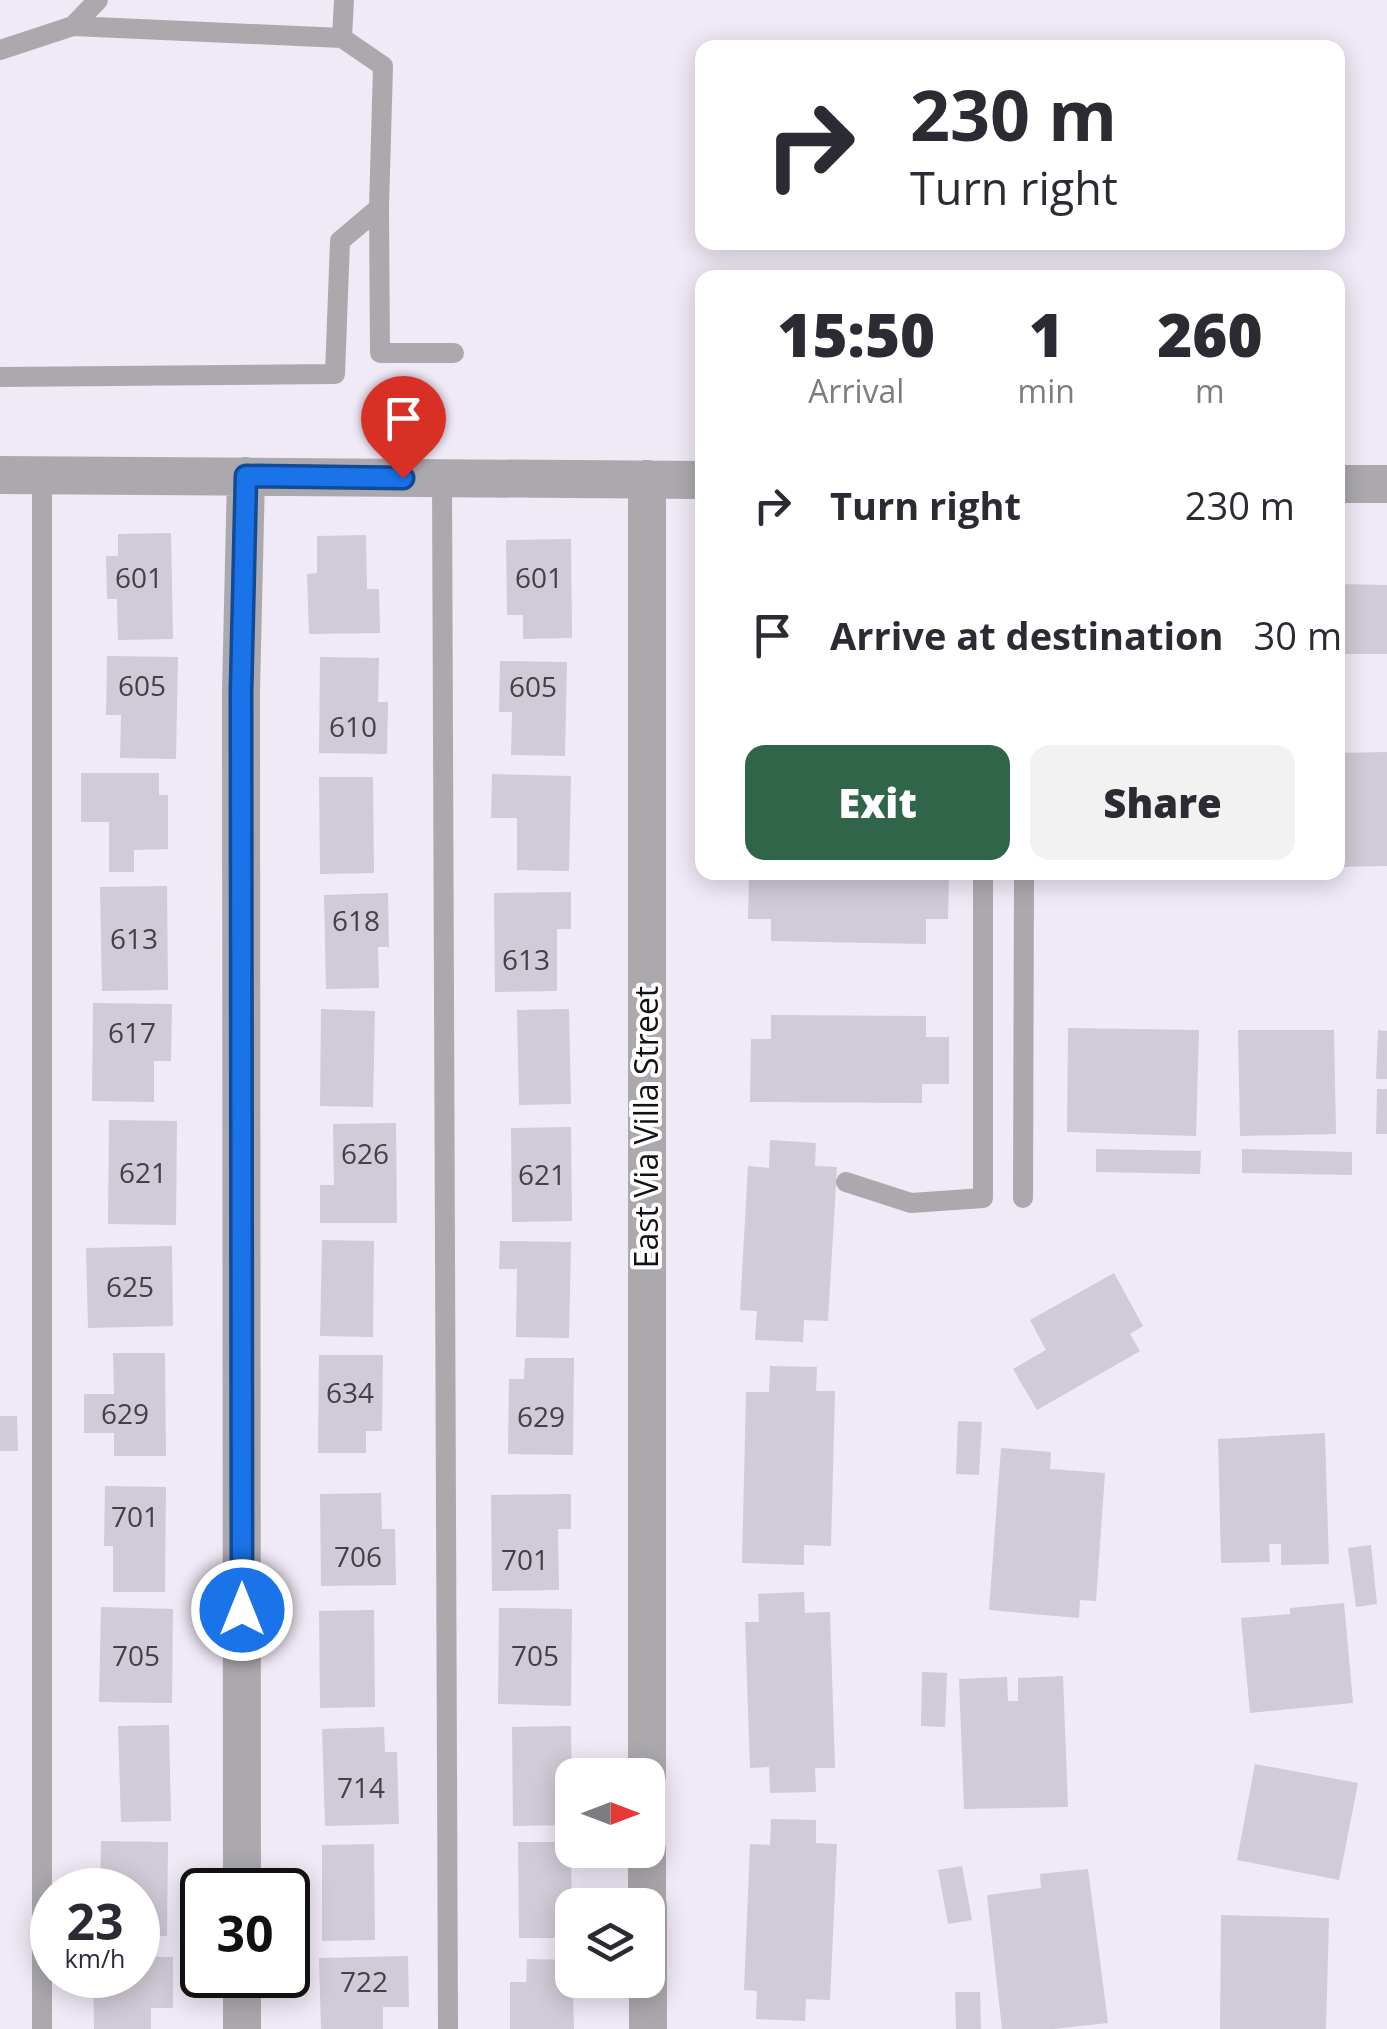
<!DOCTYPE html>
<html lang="en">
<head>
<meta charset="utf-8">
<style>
	:root { --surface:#fff; --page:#f2f2f3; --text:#2b2b33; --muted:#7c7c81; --accent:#31654a }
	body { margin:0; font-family:"Open Sans",sans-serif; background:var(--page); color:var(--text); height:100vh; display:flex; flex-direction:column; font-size:38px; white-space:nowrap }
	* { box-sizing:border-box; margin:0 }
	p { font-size:32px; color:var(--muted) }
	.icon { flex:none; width:55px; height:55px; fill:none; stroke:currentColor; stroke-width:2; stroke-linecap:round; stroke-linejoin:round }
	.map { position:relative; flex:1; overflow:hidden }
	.side { position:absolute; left:695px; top:270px; width:650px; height:610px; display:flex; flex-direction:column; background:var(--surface); border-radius:20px; box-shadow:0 5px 25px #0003 }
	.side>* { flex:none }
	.guide { position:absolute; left:695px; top:40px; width:650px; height:210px; border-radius:20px; box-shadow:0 5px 25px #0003; background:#fff; color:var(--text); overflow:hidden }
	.needle { width:65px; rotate:90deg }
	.buttons { position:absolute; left:555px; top:1758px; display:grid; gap:20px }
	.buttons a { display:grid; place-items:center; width:110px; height:110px; border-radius:20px; background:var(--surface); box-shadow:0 5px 25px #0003; font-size:50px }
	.speed { position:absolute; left:30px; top:1868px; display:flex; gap:20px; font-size:50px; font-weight:700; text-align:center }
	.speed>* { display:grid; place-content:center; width:130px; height:130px; border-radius:50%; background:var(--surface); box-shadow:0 5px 25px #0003; line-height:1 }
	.speed small { font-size:25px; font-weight:400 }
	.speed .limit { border:5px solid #111; border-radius:15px; background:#fff; color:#111 }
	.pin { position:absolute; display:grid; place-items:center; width:85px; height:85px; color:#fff; margin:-102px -42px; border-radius:50% 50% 50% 0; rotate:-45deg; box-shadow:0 0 10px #0007 }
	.pin .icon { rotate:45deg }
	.me { position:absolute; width:110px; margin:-55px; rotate:0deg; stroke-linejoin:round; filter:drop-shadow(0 0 8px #0008) }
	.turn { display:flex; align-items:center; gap:35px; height:210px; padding:0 50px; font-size:45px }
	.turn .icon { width:130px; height:130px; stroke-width:2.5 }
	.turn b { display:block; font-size:70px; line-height:85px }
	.eta { display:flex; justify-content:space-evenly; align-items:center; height:170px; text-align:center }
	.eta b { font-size:60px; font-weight:800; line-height:70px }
	.cta { display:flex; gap:20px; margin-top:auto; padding:20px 50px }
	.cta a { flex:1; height:115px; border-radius:20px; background:var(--accent); color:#fff; font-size:40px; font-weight:800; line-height:115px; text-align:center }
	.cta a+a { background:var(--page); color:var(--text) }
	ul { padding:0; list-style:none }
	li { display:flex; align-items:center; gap:30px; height:130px; padding:0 50px }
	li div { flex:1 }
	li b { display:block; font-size:38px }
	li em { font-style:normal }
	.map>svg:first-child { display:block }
</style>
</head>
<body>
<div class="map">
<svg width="1387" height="2029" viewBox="0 0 1387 2029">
	<rect width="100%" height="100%" fill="#f0e9f6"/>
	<path fill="#d1cad7" d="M171 533 173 639 118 640 117 599H107L106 556H118V534Z
		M366 535 367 589H379L380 633 309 634 307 574 317 573V536Z
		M571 539 572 638 523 639V615H507L506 540Z
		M1338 584 1387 585V654H1338Z
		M107 656 178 657 176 759 120 758 121 715H106Z
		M320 657 379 658 378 702H388L387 754 319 753Z
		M500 661 567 662 565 756 511 755 512 712H499Z
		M1387 752V866L1338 867V753Z
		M81 773H159V795H168V849L134 850V872H109V822H81Z
		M492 774 571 776 569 871 517 870V818H491Z
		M319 777H373L374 873 320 874Z
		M921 872 949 874 948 919H926V944L771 941V919H748L749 874Z
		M167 886 168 990 102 991 100 887Z
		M571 892V929H557V991L495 992 494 893Z
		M388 893 389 947H378L379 988 326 989 324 895Z
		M93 1003 172 1004 171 1061H154V1102L92 1101Z
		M321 1009 375 1011 373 1107 320 1106Z
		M569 1009 571 1104 519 1105 517 1010Z
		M771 1015 926 1016V1037H949V1084H922V1103L750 1102 751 1039H771Z
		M1068 1028 1199 1030 1196 1136 1067 1132Z
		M1238 1030H1334L1336 1134 1240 1136Z
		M1378 1030 1387 1031V1079H1376Z
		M1377 1089H1387V1134H1376Z
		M109 1120 177 1121 176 1225 108 1224Z
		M396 1123 397 1223H320V1185H334L333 1124Z
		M571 1127 572 1221 512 1222 511 1128Z
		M770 1140 816 1143 815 1166 837 1167 828 1321 804 1320 803 1342 755 1340 757 1311 740 1310 748 1166 769 1168Z
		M1096 1149 1201 1151 1200 1174 1096 1172Z
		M1242 1149 1352 1152V1175L1242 1173Z
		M322 1240 374 1241 373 1337 320 1336Z
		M500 1241 571 1242 569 1338 516 1337 517 1269H499Z
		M172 1246 173 1326 88 1328 86 1248Z
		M1114 1273 1143 1326 1130 1334 1140 1351 1037 1410 1013 1369 1046 1350 1030 1320Z
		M113 1353H165L166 1456H114V1433H84V1394H114Z
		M319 1355H383L382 1431H366V1453H318Z
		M525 1358H574L573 1455 508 1454 509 1379H524Z
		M770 1366 817 1367 816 1391H835L831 1546 804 1545V1565L742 1563 746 1392H769Z
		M0 1416H17L18 1451H0Z
		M958 1421 982 1422 979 1475 956 1474Z
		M1325 1433 1329 1564 1281 1565V1544H1269L1270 1562 1221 1563 1218 1439Z
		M1001 1448 1051 1452 1050 1469 1105 1473 1096 1601 1080 1600 1079 1618 989 1610Z
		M105 1486 166 1487 165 1592H113V1546H104Z
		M381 1493 382 1529H395L396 1585 321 1586 320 1494Z
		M571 1494V1529H558L559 1590 492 1591 491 1495Z
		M1371 1545 1377 1604 1356 1607 1348 1548Z
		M804 1592 805 1613 830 1612 835 1768H815L816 1792 770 1793 769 1767 750 1768 745 1622H759L758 1594Z
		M1344 1603 1353 1703 1250 1713 1241 1618 1290 1614V1608Z
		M101 1607 173 1609 172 1703 99 1702Z
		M499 1608 572 1609 571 1706 498 1704Z
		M374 1610 375 1707 320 1708 319 1611Z
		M922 1672 947 1673 945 1727 921 1726Z
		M1063 1676 1068 1807 964 1809 959 1679 1007 1677 1008 1701H1018V1678Z
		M169 1725 171 1821 121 1822 118 1726Z
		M571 1726 572 1825 513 1826 512 1727Z
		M384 1727 385 1752H397L399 1824 325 1826 322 1729Z
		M1255 1764 1358 1783 1339 1880 1237 1860Z
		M771 1819 816 1820V1843L837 1844 830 2000 806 1999 805 2021 756 2019 757 1991 744 1990 750 1844 770 1845Z
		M101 1841 168 1842 167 1936H138V1890H100Z
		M518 1842H571L572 1938H519Z
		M374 1844 375 1940 322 1941V1845Z
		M962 1866 972 1920 948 1924 938 1870Z
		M1088 1869 1108 2023 1053 2029H1002L987 1895 1041 1888 1040 1874Z
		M1221 1915 1329 1918 1326 2029H1220Z
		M408 1956 409 2007H383V2029H321L319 1958Z
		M138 1957H173V2008H151V2029H94L93 1975H138Z
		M527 1959 572 1960 574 2029H510V1982H526Z
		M955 1992H980L981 2029H956Z"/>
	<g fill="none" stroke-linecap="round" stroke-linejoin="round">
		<path stroke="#aca9ae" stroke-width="20" d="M98 0 73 26 342 38 344 0
			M0 50 73 26
			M379 208 380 353H454
			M0 377 335 374 340 241 379 208 383 66 342 38
			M42 475V2029
			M442 478 448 2029
			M846 1182 911 1203 983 1198V872
			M1023 1198 1024 872"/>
		<path stroke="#aca9ae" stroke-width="38" d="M0 475 702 480
			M647 479V1775
			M1338 484H1387
			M647 1850V1905
			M242 1890 241 691 246 476
			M648 1906V2029
			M242 1975V2029"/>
	</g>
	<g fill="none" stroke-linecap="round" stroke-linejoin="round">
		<defs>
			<path id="route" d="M242 1610 241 692 246 476 403 478"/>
		</defs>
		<use href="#route" stroke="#114b97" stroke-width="25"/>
		<use href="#route" stroke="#1a73e8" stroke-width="18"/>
	</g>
	<g text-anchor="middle" stroke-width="8" stroke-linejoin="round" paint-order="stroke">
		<g font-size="28" fill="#444047">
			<text x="139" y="588">601</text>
			<text x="539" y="588">601</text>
			<text x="142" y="696">605</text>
			<text x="533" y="697">605</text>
			<text x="353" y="737">610</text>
			<text x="356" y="931">618</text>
			<text x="134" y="949">613</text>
			<text x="526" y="970">613</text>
			<text x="132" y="1043">617</text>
			<text x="365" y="1164">626</text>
			<text x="143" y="1183">621</text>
			<text x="542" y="1185">621</text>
			<text x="130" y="1297">625</text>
			<text x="350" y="1403">634</text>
			<text x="125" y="1424">629</text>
			<text x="541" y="1427">629</text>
			<text x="135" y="1527">701</text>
			<text x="358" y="1567">706</text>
			<text x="525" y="1570">701</text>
			<text x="136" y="1666">705</text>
			<text x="535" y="1666">705</text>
			<text x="361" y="1798">714</text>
			<text x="364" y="1992">722</text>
		</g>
		<g font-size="32" fill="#151217" stroke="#fff">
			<text transform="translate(647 1127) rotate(-90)" y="11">East Via Villa Street</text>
		</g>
	</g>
</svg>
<div class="buttons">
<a><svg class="needle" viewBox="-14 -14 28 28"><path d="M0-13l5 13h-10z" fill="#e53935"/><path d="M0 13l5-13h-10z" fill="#7c7c81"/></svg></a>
<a><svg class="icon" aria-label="layers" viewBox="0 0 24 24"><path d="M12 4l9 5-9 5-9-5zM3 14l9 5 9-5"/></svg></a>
</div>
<div class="speed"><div>23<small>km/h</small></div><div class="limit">30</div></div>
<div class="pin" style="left:403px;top:478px;background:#d93025"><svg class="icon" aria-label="arrive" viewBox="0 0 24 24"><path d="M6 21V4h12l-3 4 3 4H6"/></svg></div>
<svg class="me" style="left:242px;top:1610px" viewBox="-20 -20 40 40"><circle r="17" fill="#1a73e8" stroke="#fff" stroke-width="3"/><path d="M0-11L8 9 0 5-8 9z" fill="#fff"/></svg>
<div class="guide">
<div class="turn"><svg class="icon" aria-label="right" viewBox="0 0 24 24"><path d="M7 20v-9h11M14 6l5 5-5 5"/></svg><div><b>230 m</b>Turn right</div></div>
</div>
<section class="side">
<div class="eta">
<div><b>15:50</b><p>Arrival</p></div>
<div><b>1</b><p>min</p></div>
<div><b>260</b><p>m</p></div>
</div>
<ul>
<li><svg class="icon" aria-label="right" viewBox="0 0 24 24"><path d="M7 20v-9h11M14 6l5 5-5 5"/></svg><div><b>Turn right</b></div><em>230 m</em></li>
<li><svg class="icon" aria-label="arrive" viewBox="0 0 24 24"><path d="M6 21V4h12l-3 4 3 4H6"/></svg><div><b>Arrive at destination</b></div><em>30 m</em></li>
</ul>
<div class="cta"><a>Exit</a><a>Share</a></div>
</section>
</div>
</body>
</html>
